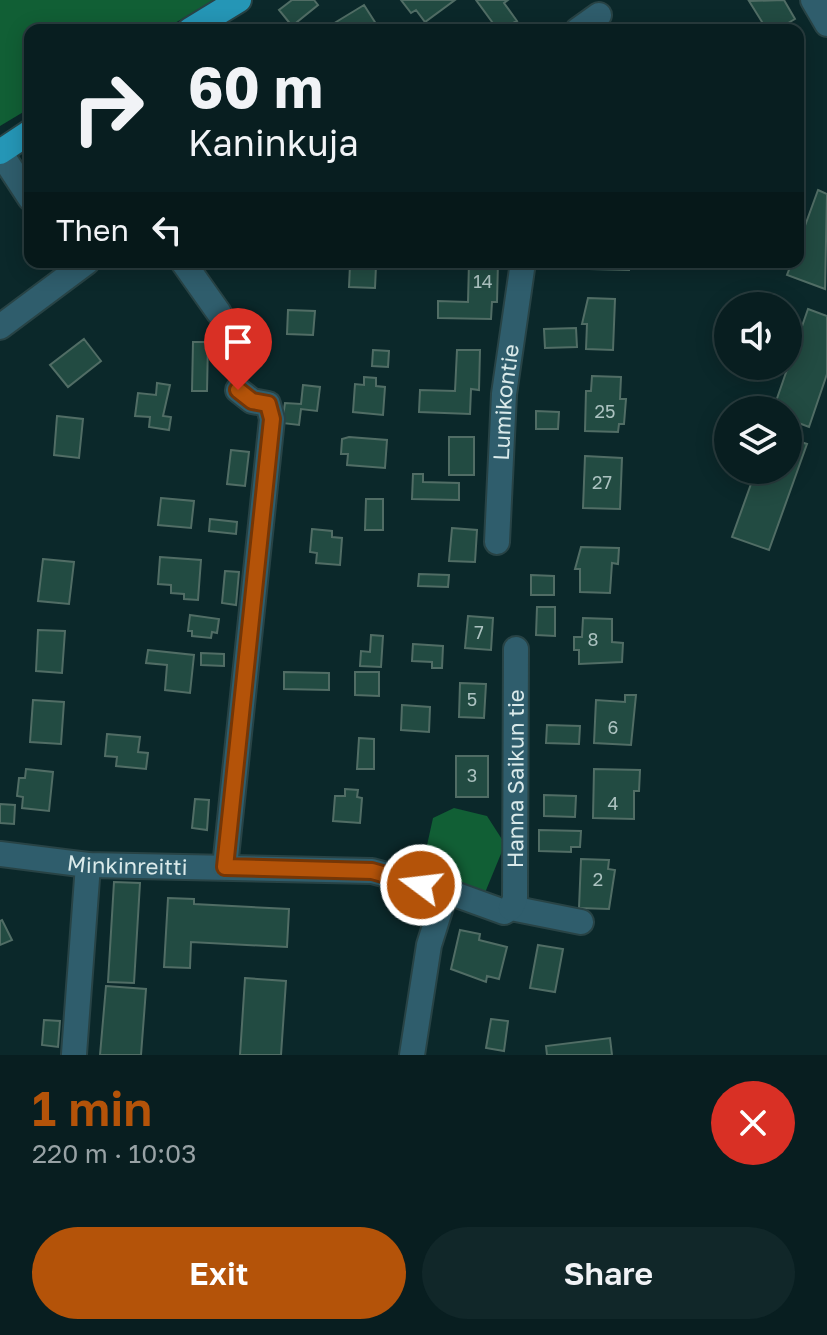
<!DOCTYPE html>
<html lang="en">
<head>
<meta charset="utf-8">
<style>
	:root { --surface:#081e20; --page:#112729; --text:#f1f3f6; --muted:#98a2a5; --line:#293c3e; --accent:#b45309 }
	body { margin:0; font-family:"Golos Text",sans-serif; background:var(--page); color:var(--text); height:100vh; display:flex; flex-direction:column; font-size:30px; white-space:nowrap }
	* { box-sizing:border-box; margin:0 }
	p { font-size:26px; color:var(--muted) }
	.icon { flex:none; width:44px; height:44px; fill:none; stroke:currentColor; stroke-width:2; stroke-linecap:round; stroke-linejoin:round }
	.map { position:relative; height:1055px; overflow:hidden }
	.drawer { display:flex; flex-direction:column; background:var(--surface); flex:1 }
	.drawer>* { flex:none }
	.hud { position:absolute; left:24px; top:24px; width:780px; height:244px; border-radius:16px; box-shadow:0 4px 20px #0003,0 0 0 2px var(--line); background:#081e20; color:var(--text); overflow:hidden }
	.fabs { position:absolute; left:714px; top:292px; display:grid; gap:16px }
	.fabs a { display:grid; place-items:center; width:88px; height:88px; border-radius:50%; background:var(--surface); box-shadow:0 4px 20px #0003,0 0 0 2px var(--line); font-size:40px }
	.pin { position:absolute; display:grid; place-items:center; width:68px; height:68px; color:#fff; margin:-82px -34px; border-radius:50% 50% 50% 0; rotate:-45deg; box-shadow:0 0 8px #0007 }
	.pin .icon { rotate:45deg }
	.me { position:absolute; width:88px; margin:-44px; rotate:285deg; stroke-linejoin:round; filter:drop-shadow(0 0 6px #0008) }
	.turn { display:flex; align-items:center; gap:28px; height:168px; padding:0 32px; font-size:36px }
	.turn .icon { width:104px; height:104px; stroke-width:2.5 }
	.turn b { display:block; font-size:56px; line-height:68px }
	.then { display:flex; align-items:center; height:76px; padding:0 32px; background:#0003; gap:16px; font-size:30px }
	.round { display:grid; place-items:center; flex:none; width:84px; height:84px; border-radius:42px; background:var(--page) }
	.head { display:flex; align-items:center; justify-content:space-between; height:136px; padding:0 32px }
	h1 { font-size:48px; font-weight:600; line-height:60px; color:var(--accent) }
	.cta { display:flex; gap:16px; margin-top:auto; padding:16px 32px }
	.cta a { flex:1; height:92px; border-radius:48px; background:var(--accent); color:#fff; font-size:32px; font-weight:600; line-height:92px; text-align:center }
	.cta a+a { background:var(--page); color:var(--text) }
	.map>svg:first-child { display:block }
</style>
</head>
<body>
<div class="map">
<svg width="827" height="1055" viewBox="0 0 827 1055">
	<rect width="100%" height="100%" fill="#0b282a"/>
	<path fill="#115f35" d="M0 0H214L163 30H30V108L0 126Z
		M454 808 487 816 505 844 482 900 420 877 433 818Z"/>
	<path fill="#224b42" stroke="#516d65" stroke-width="2" d="M292 0H314L318 5 292 26 279 10Z
		M401 0H455L425 22 416 10 411 13Z
		M476 0H508L504 3 517 21 498 30Z
		M784 0 795 19 776 30H767L749 1Z
		M364 5 380 30H323Z
		M818 190 827 194 825 289 787 275 792 262H798V245Z
		M356 262H381V267L376 266 375 288 349 287 350 265Z
		M469 262H498L497 302H492L491 319 438 318V301L468 302Z
		M548 262H578V269L548 268Z
		M590 262H629V270L590 269Z
		M588 298 615 299 613 350 586 349 587 324H582Z
		M808 309 827 316V374L809 427 788 419V410H773Z
		M288 310 315 311 313 335 287 334Z
		M236 317 257 318 255 344 235 343Z
		M576 328 577 347 545 348 544 329Z
		M84 339 101 361 68 387 50 365Z
		M193 342H208L207 391H192Z
		M373 350 389 351 388 367 372 366Z
		M457 350H480L479 390 471 389 470 414 419 412 420 390 455 391Z
		M592 376 621 377 620 399H626L624 424H619L618 432 585 431 586 391H591Z
		M364 377 376 378V386L385 387 383 415 353 412 355 384 364 385Z
		M157 383 170 385 163 416 171 417 169 430 149 427 150 417 135 416 138 393 156 395Z
		M303 385 320 387 317 411 301 409 299 425 282 423 285 403 301 404Z
		M536 411 559 412 558 429H536Z
		M57 416 83 419 79 458 54 455Z
		M349 437 387 440 385 468 347 465 348 454H341L342 439Z
		M449 437H474V475H449Z
		M788 438 807 444 769 550 732 537 756 470H788Z
		M231 450 249 452 245 486 227 484Z
		M585 456 622 458 620 509 583 508Z
		M413 474H423V482L459 483V500L412 499Z
		M161 498 194 501 191 528 158 525Z
		M366 499H383V530H365Z
		M210 519 237 522 236 534 209 531Z
		M452 528 477 530 475 562 449 561Z
		M312 529 332 531V537L342 538 340 565 316 563 317 553 310 552Z
		M581 547 619 548 618 564 612 563 610 593 580 592V569H575Z
		M160 557 201 560 198 600 184 599V594L171 593V585L158 584Z
		M43 559 74 562 69 604 38 601Z
		M225 571 239 572 236 605 222 603Z
		M419 574 449 575 448 587 418 586Z
		M531 575 554 576V595H531Z
		M537 607H555V636L536 635Z
		M190 615 219 619 217 633 212 632 211 638 192 636V631H188Z
		M468 616 493 618 491 650 465 648Z
		M583 618 612 619V642L623 643 622 662 579 664V650H574V637H582Z
		M38 630 65 631 62 673 36 671Z
		M371 635 383 636 381 667 360 666 361 651 370 652Z
		M413 644 443 646 442 668H432V662L412 661Z
		M148 650 194 655 190 693 165 690 167 665 146 663Z
		M201 653 224 654V666L201 665Z
		M284 672 329 673V690L284 689Z
		M355 672H379V696L355 695Z
		M460 683 486 684 484 718 459 717Z
		M625 695H636L631 745 594 743 596 700 625 702Z
		M33 700 64 702 61 744 30 742Z
		M402 705 430 707 429 732 401 730Z
		M547 725 580 726 579 744 546 743Z
		M107 734 140 737 138 752 148 753 146 769 116 766 117 757 105 756Z
		M359 738 374 739V769H357Z
		M456 756H488V797H456Z
		M26 769 53 772 49 811 22 808 23 797 17 796 19 778H25Z
		M594 769 640 770 639 791H634V819L593 818Z
		M345 789 358 790 357 797 362 798 360 823 333 821 335 796H345Z
		M544 795 576 796 575 817 544 816Z
		M195 799 209 800 207 830 192 828Z
		M0 804 15 805 14 824 0 823Z
		M539 830 581 831 580 847H571V852L539 851Z
		M581 859 609 860 608 869 615 870 609 909 579 908Z
		M114 882 140 883 134 983 108 982Z
		M168 898 194 899V904L289 909 287 947 191 942 190 968 164 967Z
		M2 920 12 940 0 945V921Z
		M460 930 480 934 479 940 507 947 499 979 487 976 486 982 451 969Z
		M538 945 563 949 555 992 530 988Z
		M245 978 286 981 281 1055H240Z
		M106 986 146 989 141 1055H100Z
		M491 1019 508 1021 504 1051 486 1048Z
		M44 1020 60 1021 58 1047 42 1045Z
		M610 1038 612 1055H547L546 1046Z"/>
	<g fill="none" stroke-linecap="round" stroke-linejoin="round">
		<defs>
			<g id="minor">
				<path d="M813 0 827 24"/>
				<path d="M578 30 599 15"/>
				<path d="M0 152 30 198"/>
				<path d="M183 262 219 313"/>
				<path d="M0 327 87 262"/>
				<path id="s1" d="M497 542 504 394 523 262"/>
				<path id="s2" d="M0 854 88 865 372 871 446 891 504 912 511 908 581 922"/>
				<path d="M225 867 272 419 268 404 252 401 238 390"/>
				<path id="s3" d="M511 908 515 899 516 649"/>
				<path d="M74 1054 88 865"/>
				<path d="M412 1055 429 945 446 891"/>
			</g>
			<path id="major" d="M190 30 239 0
				M0 152 30 132"/>
		</defs>
		<use href="#minor" stroke="#284345" stroke-width="28"/>
		<use href="#major" stroke="#284345" stroke-width="28"/>
		<use href="#minor" stroke="#2f5d6c" stroke-width="24"/>
		<use href="#major" stroke="#2596b6" stroke-width="24"/>
	</g>
	<g fill="none" stroke-linecap="round" stroke-linejoin="round">
		<defs>
			<path id="route" d="M238 390 252 401 268 404 272 419 225 867 372 871 421 885"/>
		</defs>
		<use href="#route" stroke="#753606" stroke-width="20"/>
		<use href="#route" stroke="#b45309" stroke-width="14"/>
	</g>
	<g text-anchor="middle" stroke-width="8" stroke-linejoin="round" paint-order="stroke">
		<g font-size="18" fill="#acc2c0">
			<text x="483" y="288">14</text>
			<text x="605" y="418">25</text>
			<text x="602" y="489">27</text>
			<text x="479" y="639">7</text>
			<text x="593" y="646">8</text>
			<text x="472" y="706">5</text>
			<text x="613" y="734">6</text>
			<text x="472" y="782">3</text>
			<text x="613" y="810">4</text>
			<text x="598" y="886">2</text>
		</g>
		<g font-size="22" fill="#daeaea" stroke="#021f20">
			<text dy="8" stroke="none"><textPath href="#s1" startOffset="140">Lumikontie</textPath></text>
			<text dy="8" stroke="none"><textPath href="#s3" startOffset="130">Hanna Saikun tie</textPath></text>
			<text dy="8" stroke="none"><textPath href="#s2" startOffset="128">Minkinreitti</textPath></text>
		</g>
	</g>
</svg>
<div class="fabs">
<a><svg class="icon" aria-label="sound" viewBox="0 0 24 24"><path d="M4 9h4l5-4v14l-5-4H4zM17 9q2 3 0 6"/></svg></a>
<a><svg class="icon" aria-label="layers" viewBox="0 0 24 24"><path d="M12 4l9 5-9 5-9-5zM3 14l9 5 9-5"/></svg></a>
</div>
<div class="pin" style="left:238px;top:390px;background:#d93025"><svg class="icon" aria-label="arrive" viewBox="0 0 24 24"><path d="M6 21V4h12l-3 4 3 4H6"/></svg></div>
<svg class="me" style="left:421px;top:885px" viewBox="-20 -20 40 40"><circle r="17" fill="#b45309" stroke="#fff" stroke-width="3"/><path d="M0-11L8 9 0 5-8 9z" fill="#fff"/></svg>
<div class="hud">
<div class="turn"><svg class="icon" aria-label="right" viewBox="0 0 24 24"><path d="M7 20v-9h11M14 6l5 5-5 5"/></svg><div><b>60 m</b>Kaninkuja</div></div>
<div class="then">Then<svg class="icon" aria-label="left" viewBox="0 0 24 24"><path d="M17 20v-9H6M10 6l-5 5 5 5"/></svg></div>
</div>
</div>
<section class="drawer">
<div class="head"><div><h1>1 min</h1><p>220 m · 10:03</p></div><a class="round" style="background:#d93025;color:#fff"><svg class="icon" aria-label="close" viewBox="0 0 24 24"><path d="M6 6l12 12M18 6L6 18"/></svg></a></div>
<div class="cta"><a>Exit</a><a>Share</a></div>
</section>
</body>
</html>
